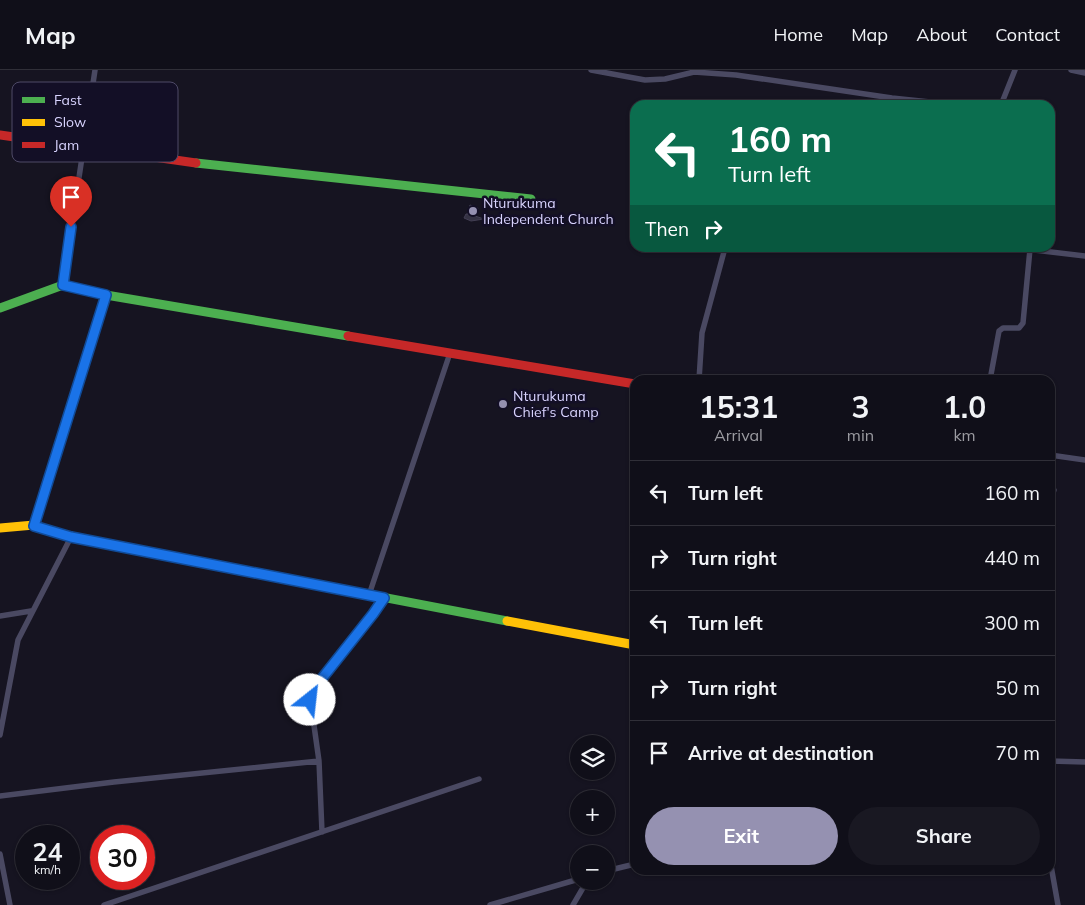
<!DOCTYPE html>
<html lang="en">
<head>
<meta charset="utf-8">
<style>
	:root { --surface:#100f19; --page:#191822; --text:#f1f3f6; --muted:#9c9ca2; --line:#302f38; --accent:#9591b1 }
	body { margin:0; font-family:Mulish,sans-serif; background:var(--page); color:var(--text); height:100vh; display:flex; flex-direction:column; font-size:19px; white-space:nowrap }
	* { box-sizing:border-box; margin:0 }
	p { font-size:16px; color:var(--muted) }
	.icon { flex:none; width:28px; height:28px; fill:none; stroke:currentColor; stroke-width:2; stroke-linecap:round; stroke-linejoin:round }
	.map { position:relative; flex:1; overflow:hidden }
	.drawer { position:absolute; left:630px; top:305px; width:425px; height:500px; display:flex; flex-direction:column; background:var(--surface); border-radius:15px; box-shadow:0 1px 4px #0004,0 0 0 1px var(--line) }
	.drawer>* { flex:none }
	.top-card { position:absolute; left:630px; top:30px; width:425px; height:152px; border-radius:15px; box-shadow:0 1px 4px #0004,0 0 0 1px var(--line); background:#0b6e4f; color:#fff; overflow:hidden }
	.buttons { position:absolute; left:570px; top:665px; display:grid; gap:10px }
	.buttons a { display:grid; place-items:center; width:45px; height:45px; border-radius:50%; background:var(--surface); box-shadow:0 1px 4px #0004,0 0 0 1px var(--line); font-size:25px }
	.speed { position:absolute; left:15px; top:755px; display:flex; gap:10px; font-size:25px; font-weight:700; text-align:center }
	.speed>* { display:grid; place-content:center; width:65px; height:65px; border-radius:50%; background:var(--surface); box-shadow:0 1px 4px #0004,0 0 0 1px var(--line); line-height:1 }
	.speed small { font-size:12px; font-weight:400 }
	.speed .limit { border:8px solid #d22; background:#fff; color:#111 }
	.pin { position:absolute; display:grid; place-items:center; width:42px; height:42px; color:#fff; margin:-51px -21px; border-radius:50% 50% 50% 0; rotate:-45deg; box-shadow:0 0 5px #0007 }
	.pin .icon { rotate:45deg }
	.me { position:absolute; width:55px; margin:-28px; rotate:29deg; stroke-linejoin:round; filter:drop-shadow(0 0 4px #0008) }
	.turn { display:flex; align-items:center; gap:18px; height:105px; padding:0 15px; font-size:22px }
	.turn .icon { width:65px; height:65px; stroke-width:2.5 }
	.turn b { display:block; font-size:35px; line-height:42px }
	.then { display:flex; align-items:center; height:48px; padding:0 15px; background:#0003; gap:10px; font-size:19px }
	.eta { display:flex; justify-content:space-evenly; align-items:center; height:85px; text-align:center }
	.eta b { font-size:30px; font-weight:700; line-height:35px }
	.action { display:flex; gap:10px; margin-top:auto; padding:10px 15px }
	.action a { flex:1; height:58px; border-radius:30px; background:var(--accent); color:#fff; font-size:20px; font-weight:700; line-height:58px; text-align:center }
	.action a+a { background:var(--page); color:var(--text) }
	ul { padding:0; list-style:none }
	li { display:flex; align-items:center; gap:15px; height:65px; padding:0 15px; border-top:1px solid var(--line) }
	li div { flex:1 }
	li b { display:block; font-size:19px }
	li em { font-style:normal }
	header { display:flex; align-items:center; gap:30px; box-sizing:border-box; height:70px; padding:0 25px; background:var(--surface); border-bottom:1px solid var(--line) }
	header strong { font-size:24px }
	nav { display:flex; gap:28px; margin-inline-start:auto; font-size:18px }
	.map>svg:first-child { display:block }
</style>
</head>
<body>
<header>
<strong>Map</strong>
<nav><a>Home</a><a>Map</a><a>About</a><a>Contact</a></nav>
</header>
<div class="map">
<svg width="1085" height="835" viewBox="0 0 1085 835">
	<rect width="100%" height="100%" fill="#161421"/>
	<path fill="#343243" stroke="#433f54" d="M470 135 478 138 475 146 484 149 471 151 464 148 466 144H468Z"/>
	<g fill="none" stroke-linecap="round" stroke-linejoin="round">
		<path stroke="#4a4962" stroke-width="5.5" d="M591 0 645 10 665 9 694 2 736 5 892 28 959 35
			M1071 0 1085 3
			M1001 35 1015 0
			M1017 178 1085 186
			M63 215 95 0
			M699 310 702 263 725 178
			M990 310 999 261 1003 258H1019L1023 253 1030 179
			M1050 385 1085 390
			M1050 432 1054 420
			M34 455 106 225
			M369 525 450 283
			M0 546 31 541
			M0 665 18 570 71 467
			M1050 691 1085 692
			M0 726 114 712 319 691
			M322 762 319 691 310 627 384 528
			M0 784 10 835
			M1050 790 1058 835
			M606 801 635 794
			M104 835 479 709
			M490 835 579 809
			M573 835 587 811"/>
		<path stroke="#4caf50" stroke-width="9" d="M196 93 531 129
			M0 238 63 215 106 225 348 266
			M189 490 507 551"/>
		<path stroke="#ffc107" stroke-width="9" d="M0 458 34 455 71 467 189 490
			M507 551 635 575"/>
		<path stroke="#c62828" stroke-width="9" d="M0 65 196 93
			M348 266 635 314"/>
	</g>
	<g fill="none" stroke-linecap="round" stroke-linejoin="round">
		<defs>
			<path id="route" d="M71 157 63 215 106 225 34 456 71 467 384 528 373 544 312 621 310 630"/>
		</defs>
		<use href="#route" stroke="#114b97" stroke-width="12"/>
		<use href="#route" stroke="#1a73e8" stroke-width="9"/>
	</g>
	<g fill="#9591b1" stroke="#130f26" stroke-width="2">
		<circle cx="473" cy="141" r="5"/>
		<circle cx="503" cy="334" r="5"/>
	</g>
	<g text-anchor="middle" stroke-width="5" stroke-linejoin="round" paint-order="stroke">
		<g font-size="14" fill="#d9d4ff" stroke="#130f26" text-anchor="start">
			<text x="483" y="138">Nturukuma<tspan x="483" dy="16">Independent Church</tspan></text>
			<text x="513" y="331">Nturukuma<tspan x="513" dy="16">Chief's Camp</tspan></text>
		</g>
	</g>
	<rect x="12" y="12" width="166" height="80" rx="8" fill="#130f26" stroke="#4e4a67" stroke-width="1"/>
	<rect x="22" y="27" width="23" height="6" fill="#4caf50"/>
	<rect x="22" y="49" width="23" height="7" fill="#ffc107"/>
	<rect x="22" y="72" width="23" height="6" fill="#c62828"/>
	<g font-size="14" fill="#d9d4ff">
		<text x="54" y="35">Fast</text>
		<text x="54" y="57">Slow</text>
		<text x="54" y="80">Jam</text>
	</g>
</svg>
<div class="buttons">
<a><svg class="icon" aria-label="layers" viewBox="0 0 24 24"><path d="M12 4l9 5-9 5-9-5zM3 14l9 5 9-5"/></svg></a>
<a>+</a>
<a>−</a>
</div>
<div class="speed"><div>24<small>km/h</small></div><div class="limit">30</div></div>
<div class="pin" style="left:71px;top:157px;background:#d93025"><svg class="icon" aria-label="arrive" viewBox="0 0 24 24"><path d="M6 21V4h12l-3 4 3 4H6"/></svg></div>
<svg class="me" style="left:310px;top:630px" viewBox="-20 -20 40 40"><circle r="19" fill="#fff"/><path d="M0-13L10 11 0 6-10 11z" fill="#1a73e8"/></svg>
<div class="top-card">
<div class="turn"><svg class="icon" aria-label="left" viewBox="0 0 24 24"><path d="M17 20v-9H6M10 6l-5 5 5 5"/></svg><div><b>160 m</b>Turn left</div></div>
<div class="then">Then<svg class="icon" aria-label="right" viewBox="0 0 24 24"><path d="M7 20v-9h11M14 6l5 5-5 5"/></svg></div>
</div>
<section class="drawer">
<div class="eta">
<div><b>15:31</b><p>Arrival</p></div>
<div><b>3</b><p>min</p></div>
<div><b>1.0</b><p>km</p></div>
</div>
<ul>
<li><svg class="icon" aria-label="left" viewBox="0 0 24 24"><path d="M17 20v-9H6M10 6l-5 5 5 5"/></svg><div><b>Turn left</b></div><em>160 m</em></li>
<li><svg class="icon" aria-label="right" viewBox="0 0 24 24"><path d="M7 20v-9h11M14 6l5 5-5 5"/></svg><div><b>Turn right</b></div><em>440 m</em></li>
<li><svg class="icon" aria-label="left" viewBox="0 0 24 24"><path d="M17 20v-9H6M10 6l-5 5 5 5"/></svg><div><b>Turn left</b></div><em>300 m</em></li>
<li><svg class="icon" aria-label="right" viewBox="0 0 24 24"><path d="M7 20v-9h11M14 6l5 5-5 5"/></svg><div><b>Turn right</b></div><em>50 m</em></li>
<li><svg class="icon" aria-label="arrive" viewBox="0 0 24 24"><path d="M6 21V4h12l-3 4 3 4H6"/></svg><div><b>Arrive at destination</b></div><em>70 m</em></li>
</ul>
<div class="action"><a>Exit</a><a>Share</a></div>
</section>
</div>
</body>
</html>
